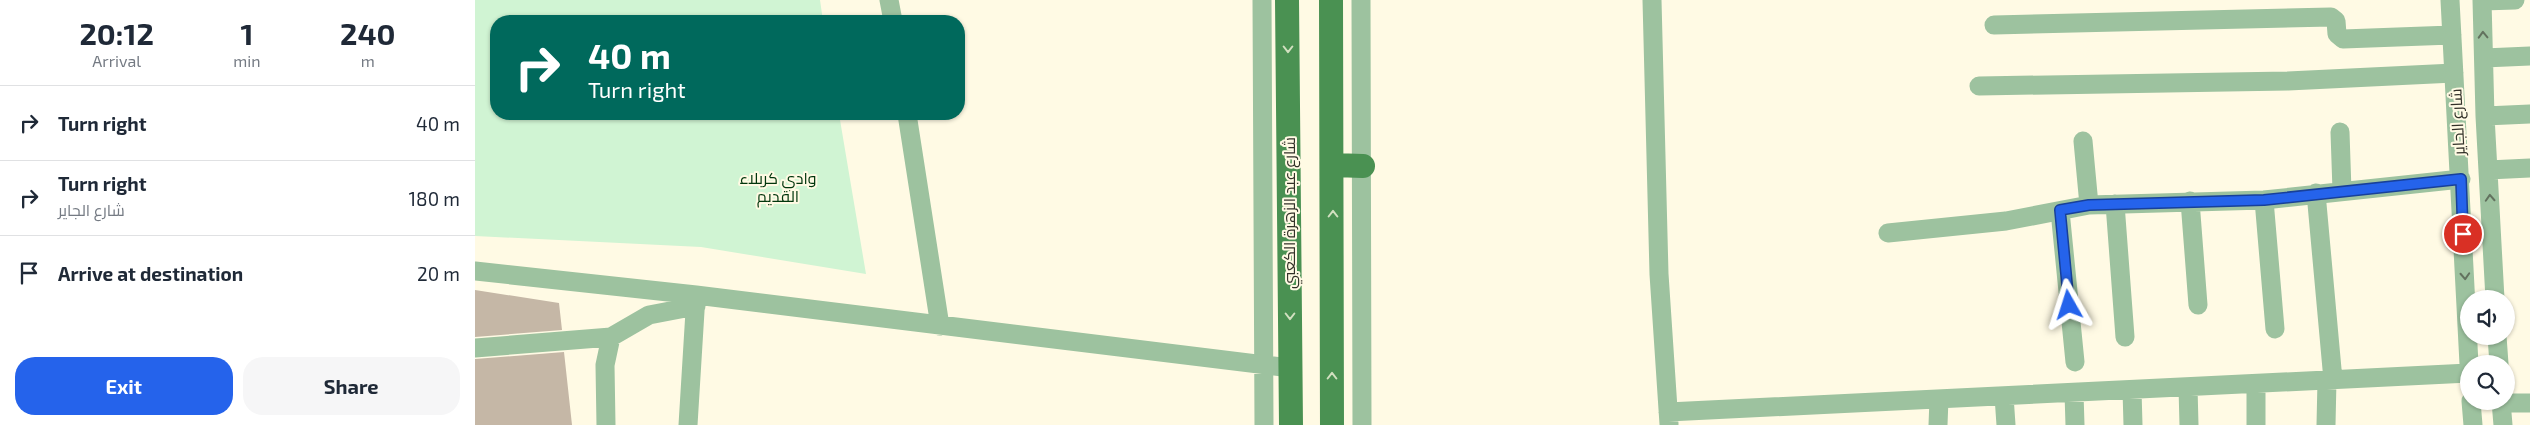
<!DOCTYPE html>
<html lang="en">
<head>
<meta charset="utf-8">
<style>
	:root { --surface:#fff; --page:#f6f6f7; --text:#1f2937; --muted:#747a83; --line:#e0e1e3; --accent:#2563eb }
	body { margin:0; font-family:"Exo 2",Cairo,sans-serif; background:var(--page); color:var(--text); height:100vh; display:flex; flex-direction:column; font-size:19px; white-space:nowrap }
	* { box-sizing:border-box; margin:0 }
	p { font-size:16px; color:var(--muted) }
	.icon { flex:none; width:28px; height:28px; fill:none; stroke:currentColor; stroke-width:2; stroke-linecap:round; stroke-linejoin:round }
	.map { position:relative; flex:1; overflow:hidden }
	.details { display:flex; flex-direction:column; background:var(--surface); width:475px }
	.details>* { flex:none }
	.banner { position:absolute; left:15px; top:15px; width:475px; height:105px; border-radius:20px; box-shadow:0 1px 4px #0004; background:#00695c; color:#fff; overflow:hidden }
	.fabs { position:absolute; left:1985px; top:290px; display:grid; gap:10px }
	.fabs a { display:grid; place-items:center; width:55px; height:55px; border-radius:50%; background:var(--surface); box-shadow:0 1px 4px #0004; font-size:25px }
	.pin { position:absolute; display:grid; place-items:center; width:42px; height:42px; color:#fff; margin:-21px; border:2px solid #fff; border-radius:50%; box-shadow:0 1px 5px #0007 }
	.me { position:absolute; width:55px; margin:-28px; rotate:354deg; stroke-linejoin:round; filter:drop-shadow(0 0 4px #0008) }
	.turn { display:flex; align-items:center; gap:18px; height:105px; padding:0 15px; font-size:22px }
	.turn .icon { width:65px; height:65px; stroke-width:2.5 }
	.turn b { display:block; font-size:35px; line-height:42px }
	.eta { display:flex; justify-content:space-evenly; align-items:center; height:85px; text-align:center }
	.eta b { font-size:30px; font-weight:700; line-height:35px }
	.primary-button { display:flex; gap:10px; margin-top:auto; padding:10px 15px }
	.primary-button a { flex:1; height:58px; border-radius:20px; background:var(--accent); color:#fff; font-size:20px; font-weight:700; line-height:58px; text-align:center }
	.primary-button a+a { background:var(--page); color:var(--text) }
	ul { padding:0; list-style:none }
	li { display:flex; align-items:center; gap:15px; height:75px; padding:0 15px; border-top:1px solid var(--line) }
	li div { flex:1 }
	li b { display:block; font-size:19px }
	li em { font-style:normal }
	main { display:flex; flex:1; min-height:0 }
	.map>svg:first-child { display:block }
</style>
</head>
<body>
<main>
<section class="details">
<div class="eta">
<div><b>20:12</b><p>Arrival</p></div>
<div><b>1</b><p>min</p></div>
<div><b>240</b><p>m</p></div>
</div>
<ul>
<li><svg class="icon" aria-label="right" viewBox="0 0 24 24"><path d="M7 20v-9h11M14 6l5 5-5 5"/></svg><div><b>Turn right</b></div><em>40 m</em></li>
<li><svg class="icon" aria-label="right" viewBox="0 0 24 24"><path d="M7 20v-9h11M14 6l5 5-5 5"/></svg><div><b>Turn right</b><p>شارع الجاير</p></div><em>180 m</em></li>
<li><svg class="icon" aria-label="arrive" viewBox="0 0 24 24"><path d="M6 21V4h12l-3 4 3 4H6"/></svg><div><b>Arrive at destination</b></div><em>20 m</em></li>
</ul>
<div class="primary-button"><a>Exit</a><a>Share</a></div>
</section>
<div class="map">
<svg width="2055" height="425" viewBox="0 0 2055 425">
	<rect width="100%" height="100%" fill="#fffae4"/>
	<path fill="#d0f4d3" d="M0 0H345L348 21H21V114H364L391 274 226 247 0 236Z"/>
	<path fill="#c5b7a6" d="M0 290 84 303 87 330 0 337Z
		M89 352 97 425H0V359Z"/>
	<g fill="none" stroke-linecap="round" stroke-linejoin="round">
		<path stroke="#9dc29f" stroke-width="19" d="M414 0 418 21
			M787 0 789 425
			M886 0 887 425
			M1177 0 1184 274 1194 424
			M1975 0 1994 364
			M2007 0 2010 116 2020 299
			M2007 1 2040 0
			M1519 25 1856 17 1861 21 1862 34 1868 39 1977 35
			M2009 58 2055 56
			M1504 86 1813 81 1979 73
			M432 114 465 326
			M2010 116 2055 114
			M1865 132 1867 191
			M1608 141 1614 205 1789 200 1986 179
			M2013 170 2055 168
			M1841 193 1858 380
			M1789 200 1800 329
			M1715 201 1723 305
			M1640 204 1650 337
			M1585 211 1600 362
			M1413 233 1531 221 1614 205
			M0 271 221 295 815 368
			M2022 336 2024 364
			M0 348 136 337 174 315 221 306
			M1781 384V425
			M1713 387 1714 425
			M1657 390 1658 425
			M1599 393 1600 425
			M1529 396 1531 425
			M1996 401 1998 425
			M2026 401 2028 425
			M2026 403H2055
			M1193 412 1994 373
			M131 425 130 365 136 337
			M213 425 221 295
			M1463 425 1464 399
			M1851 425 1852 380"/>
		<path stroke="#4a9152" stroke-width="24" d="M812 0 816 425
			M856 0 857 425
			M858 165 888 166"/>
	</g>
	<defs><path id="oneway-chevron" d="M-2-3.5L2.5 0L-2 3.5" fill="none" stroke-width="1.6" stroke-linecap="round" stroke-linejoin="round" transform="scale(1.25)"/></defs>
	<g stroke="#62725e">
		<use href="#oneway-chevron" transform="translate(2008 35) rotate(-92)"/>
		<use href="#oneway-chevron" transform="translate(2015 198) rotate(-93)"/>
		<use href="#oneway-chevron" transform="translate(1990 276) rotate(87)"/>
	</g>
	<g stroke="#d2e0c0">
		<use href="#oneway-chevron" transform="translate(813 49) rotate(90)"/>
		<use href="#oneway-chevron" transform="translate(858 214) rotate(-90)"/>
		<use href="#oneway-chevron" transform="translate(815 316) rotate(90)"/>
		<use href="#oneway-chevron" transform="translate(857 376) rotate(-90)"/>
	</g>
	<g fill="none" stroke-linecap="round" stroke-linejoin="round">
		<defs>
			<path id="route" d="M1594 305 1585 210 1614 205 1789 200 1986 179 1988 234"/>
		</defs>
		<use href="#route" stroke="#184099" stroke-width="12"/>
		<use href="#route" stroke="#2563eb" stroke-width="9"/>
	</g>
	<g text-anchor="middle" stroke-width="4" stroke-linejoin="round" paint-order="stroke">
		<g font-size="16" fill="#323028" stroke="#fffae4">
			<text transform="translate(1982 122) rotate(-93)" y="6">شارع الجاير</text>
			<text transform="translate(814 213) rotate(-90)" y="6">شارع عبد الزهرة الكعبي</text>
		</g>
		<g font-size="16" fill="#00360c" stroke="#fffae4">
			<text x="303" y="184">وادي كربلاء<tspan x="303" dy="18">القديم</tspan></text>
		</g>
	</g>
</svg>
<div class="fabs">
<a><svg class="icon" aria-label="sound" viewBox="0 0 24 24"><path d="M4 9h4l5-4v14l-5-4H4zM17 9q2 3 0 6"/></svg></a>
<a><svg class="icon" aria-label="search" viewBox="0 0 24 24"><circle cx="10" cy="10" r="6"/><path d="M15 15l6 6"/></svg></a>
</div>
<div class="pin" style="left:1988px;top:234px;background:#d93025"><svg class="icon" aria-label="arrive" viewBox="0 0 24 24"><path d="M6 21V4h12l-3 4 3 4H6"/></svg></div>
<svg class="me" style="left:1594px;top:305px" viewBox="-20 -20 40 40"><path d="M0-17L14 15 0 8-14 15z" fill="#2563eb" stroke="#fff" stroke-width="4"/></svg>
<div class="banner">
<div class="turn"><svg class="icon" aria-label="right" viewBox="0 0 24 24"><path d="M7 20v-9h11M14 6l5 5-5 5"/></svg><div><b>40 m</b>Turn right</div></div>
</div>
</div>
</main>
</body>
</html>
